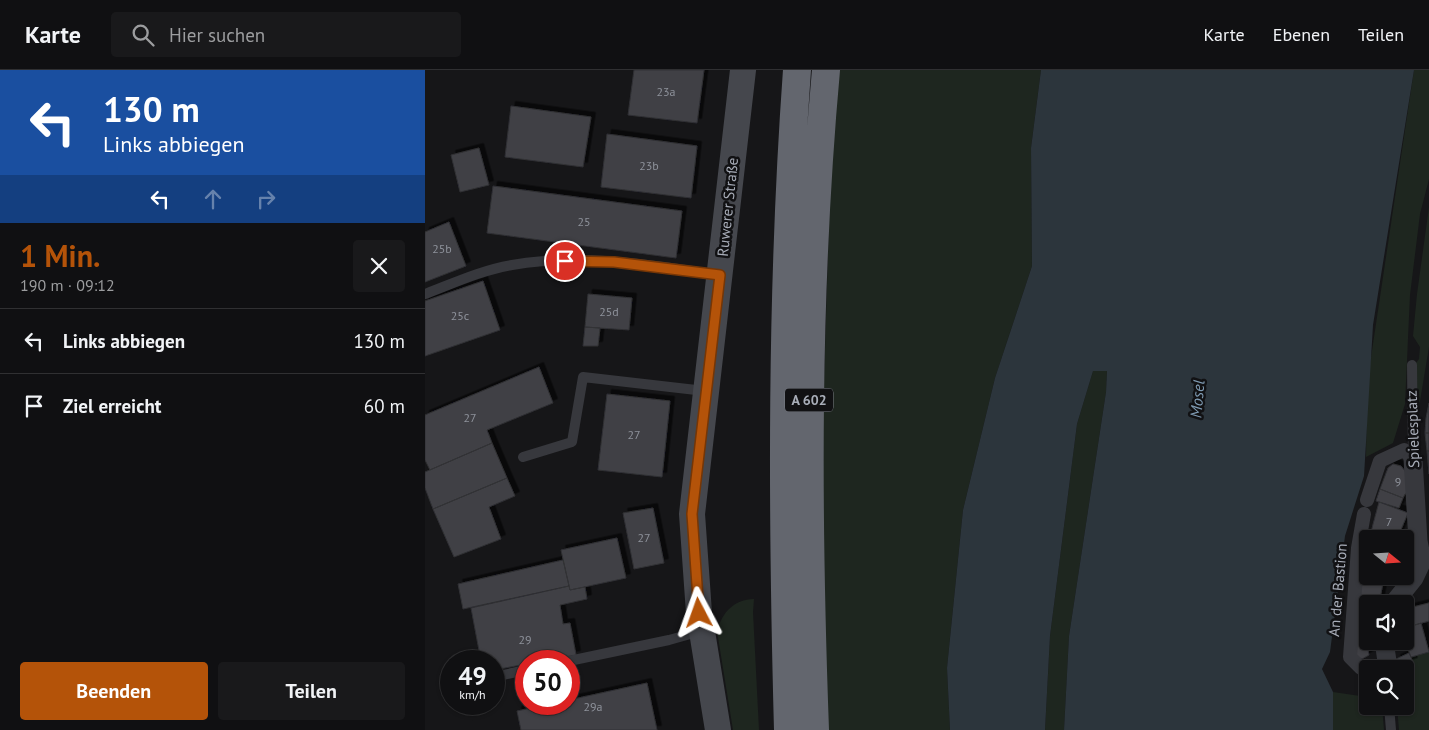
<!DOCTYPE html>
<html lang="de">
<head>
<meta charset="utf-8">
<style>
	:root { --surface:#101012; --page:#19191b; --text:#f1f3f6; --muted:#9c9d9f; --line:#303032; --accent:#b45309 }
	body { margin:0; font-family:"PT Sans",sans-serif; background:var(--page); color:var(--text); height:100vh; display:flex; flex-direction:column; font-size:19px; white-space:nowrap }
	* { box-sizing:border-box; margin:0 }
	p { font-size:16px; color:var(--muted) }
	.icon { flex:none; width:28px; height:28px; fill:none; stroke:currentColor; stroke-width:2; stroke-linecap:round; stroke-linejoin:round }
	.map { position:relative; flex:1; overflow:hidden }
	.details { display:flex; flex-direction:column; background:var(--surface); width:425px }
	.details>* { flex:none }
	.top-card { background:#1a4fa0; color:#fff; overflow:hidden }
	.needle { width:32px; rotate:108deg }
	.tools { position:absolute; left:934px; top:460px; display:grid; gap:10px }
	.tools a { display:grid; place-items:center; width:55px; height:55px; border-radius:5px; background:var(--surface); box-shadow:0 1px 4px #0004,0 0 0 1px var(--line); font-size:25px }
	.speed { position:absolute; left:15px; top:580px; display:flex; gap:10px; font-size:25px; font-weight:700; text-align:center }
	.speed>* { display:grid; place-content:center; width:65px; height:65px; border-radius:50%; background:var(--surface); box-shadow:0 1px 4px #0004,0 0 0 1px var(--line); line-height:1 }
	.speed small { font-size:12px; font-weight:400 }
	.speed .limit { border:8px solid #d22; background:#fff; color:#111 }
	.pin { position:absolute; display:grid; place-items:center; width:42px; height:42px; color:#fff; margin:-21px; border:2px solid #fff; border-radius:50%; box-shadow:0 1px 5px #0007 }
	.me { position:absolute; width:55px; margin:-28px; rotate:356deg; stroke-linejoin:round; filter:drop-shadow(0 0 4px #0008) }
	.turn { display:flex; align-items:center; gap:18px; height:105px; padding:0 20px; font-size:22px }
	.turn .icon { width:65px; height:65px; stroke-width:2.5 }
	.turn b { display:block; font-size:35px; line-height:42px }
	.lanes { display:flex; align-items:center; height:48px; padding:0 20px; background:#0003; justify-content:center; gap:25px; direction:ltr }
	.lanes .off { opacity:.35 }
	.round { display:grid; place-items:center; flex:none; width:52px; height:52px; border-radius:5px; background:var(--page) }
	.summary { display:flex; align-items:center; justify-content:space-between; height:85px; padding:0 20px }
	h1 { font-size:30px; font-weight:800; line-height:38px; color:var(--accent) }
	.primary-button { display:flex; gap:10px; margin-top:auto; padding:10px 20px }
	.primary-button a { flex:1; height:58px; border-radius:5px; background:var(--accent); color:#fff; font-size:20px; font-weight:800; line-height:58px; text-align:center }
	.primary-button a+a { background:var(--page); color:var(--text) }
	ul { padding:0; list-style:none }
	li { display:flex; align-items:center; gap:15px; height:65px; padding:0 20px; border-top:1px solid var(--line) }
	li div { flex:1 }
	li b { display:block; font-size:19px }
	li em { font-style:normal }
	header { display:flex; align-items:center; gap:30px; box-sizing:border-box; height:70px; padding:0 25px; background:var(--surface); border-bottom:1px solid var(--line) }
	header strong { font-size:24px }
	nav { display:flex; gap:28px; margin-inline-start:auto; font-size:18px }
	.search { width:350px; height:45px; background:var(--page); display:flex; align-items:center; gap:12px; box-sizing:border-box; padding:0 18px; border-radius:5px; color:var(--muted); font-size:19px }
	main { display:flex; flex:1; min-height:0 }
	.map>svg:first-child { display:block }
</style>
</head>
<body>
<header>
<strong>Karte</strong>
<div class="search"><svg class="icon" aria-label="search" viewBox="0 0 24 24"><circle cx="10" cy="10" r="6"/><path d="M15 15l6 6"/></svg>Hier suchen</div>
<nav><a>Karte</a><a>Ebenen</a><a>Teilen</a></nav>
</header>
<main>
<section class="details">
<div class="top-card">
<div class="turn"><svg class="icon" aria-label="left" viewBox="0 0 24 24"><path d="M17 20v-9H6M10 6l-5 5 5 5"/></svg><div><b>130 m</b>Links abbiegen</div></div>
<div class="lanes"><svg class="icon" aria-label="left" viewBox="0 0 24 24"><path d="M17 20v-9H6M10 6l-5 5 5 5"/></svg><svg class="icon off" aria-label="ahead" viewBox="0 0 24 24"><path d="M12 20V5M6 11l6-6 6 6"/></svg><svg class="icon off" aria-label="right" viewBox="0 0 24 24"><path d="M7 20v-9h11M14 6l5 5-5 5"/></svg></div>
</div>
<div class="summary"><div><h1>1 Min.</h1><p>190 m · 09:12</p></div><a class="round"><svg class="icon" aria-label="close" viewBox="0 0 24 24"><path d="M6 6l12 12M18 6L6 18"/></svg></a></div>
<ul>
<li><svg class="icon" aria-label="left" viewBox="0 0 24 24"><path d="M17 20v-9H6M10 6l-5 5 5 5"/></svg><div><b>Links abbiegen</b></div><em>130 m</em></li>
<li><svg class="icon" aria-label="arrive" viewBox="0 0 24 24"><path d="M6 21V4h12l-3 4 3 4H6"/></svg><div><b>Ziel erreicht</b></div><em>60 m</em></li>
</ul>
<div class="primary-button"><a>Beenden</a><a>Teilen</a></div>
</section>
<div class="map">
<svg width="1004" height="660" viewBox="0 0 1004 660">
	<defs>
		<filter id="shadow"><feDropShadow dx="4.5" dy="-4.5" stdDeviation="0" flood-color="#0009"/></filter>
	</defs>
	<rect width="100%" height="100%" fill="#161618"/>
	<path fill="#1e261f" d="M413 0H616L606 78 607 196 570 308 538 440 522 598 525 660H403L395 438 405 119Z
		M989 0H1004V109L995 144 985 225 980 334 968 373 941 387 942 314Z
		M1004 137V277L994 337 992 336 991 293 994 289 995 277 988 266 992 224Z
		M668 301H682L681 322 644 566 639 660H620L625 566 652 354Z
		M329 529 328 542 334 660H308L292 561C298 541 309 530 329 529Z
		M1004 582V660H974L972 636H980V599H969V597L988 592 986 587Z
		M908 622 942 627V636H957L959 660H908Z"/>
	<path fill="#2c353c" d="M616 0H989L948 255 939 406 920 466 905 582 897 599 908 622V660H639L644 566 681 322 682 301H668L652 354 625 566 620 660H525L522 598 538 440 570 308 607 196 606 78Z"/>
	<path fill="#404145" stroke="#303034" filter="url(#shadow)" d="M209 0H279L272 53 203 45Z
		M86 36 166 47 158 97 80 87Z
		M182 64 272 76 266 128 176 117Z
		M54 78 64 115 35 122 26 85Z
		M68 116 257 141 251 188 62 163Z
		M24 152 41 196 0 212V162Z
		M58 211 75 260 0 286V231Z
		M163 224 207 228 204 260 160 257Z
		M160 257 175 258 173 276H158Z
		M114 297 128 333 62 360 67 373 5 400 0 390V345Z
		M182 324 245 331 237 407 173 400Z
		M1004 333V363H1000L1001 348Z
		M1000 363H1004V381H1002Z
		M67 373 82 408 8 439 0 418V402Z
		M1002 381H1004V404Z
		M968 394 976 396 980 401 987 422 980 424 978 428 955 419 963 398Z
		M82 408 90 426 64 437 76 469 29 487 8 439Z
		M955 419 978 428 974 438 951 431Z
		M954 432 983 443 972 469H965L946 462Z
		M228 438 239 493 209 499 198 443Z
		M946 462 963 468V469H944Z
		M192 468 201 508 145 520 136 480Z
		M940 483 942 484V506H958V513L940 514Z
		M138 490 144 516 38 539 33 514Z
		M958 513 954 534H942V541H933L936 514Z
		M144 516 145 520 160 517 162 529 135 535 138 554 145 553 151 585 118 591H101V594L69 600V591H56L46 538Z
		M1004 533V551L983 557 980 549V539Z
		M933 541H942V571H946L942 574 944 585 937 589 931 587Z
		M996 553 1004 582 986 587 980 571V558Z
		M984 583 988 592 973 597 971 589Z
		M222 613 232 660H96L92 641 125 634H144V630Z"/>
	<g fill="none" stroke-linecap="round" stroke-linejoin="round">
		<path stroke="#37383d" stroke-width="10" d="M0 224C29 213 57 200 87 195 155 183 227 195 294 205
			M987 295 988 389
			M98 387 147 372 158 307 280 321
			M144 591 244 570 276 561
			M69 607 101 600
			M964 636 966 660"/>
		<path stroke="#37383d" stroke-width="14" d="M942 430 955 391 979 380 988 389
			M939 444 933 478 925 587 936 598H963"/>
		<path stroke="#37383d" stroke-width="19" d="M968 534 989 508 997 491 993 471 988 389
			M959 571 963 598"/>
		<path stroke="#45474d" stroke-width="26" d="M293 660 274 543 267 444 318 0"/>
		<path stroke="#63666e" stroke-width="28" d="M363 660C357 439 356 221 372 0
			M390 660C382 440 381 220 401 0"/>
	</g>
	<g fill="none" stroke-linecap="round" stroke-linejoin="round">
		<defs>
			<path id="route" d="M140 191 189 192 295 205 267 444 274 543"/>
		</defs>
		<use href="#route" stroke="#753606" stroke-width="12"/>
		<use href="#route" stroke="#b45309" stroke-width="9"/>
	</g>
	<g text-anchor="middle" stroke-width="5" stroke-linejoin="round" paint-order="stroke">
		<g font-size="12" fill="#8e929b">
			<text x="241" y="26">23a</text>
			<text x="224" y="100">23b</text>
			<text x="159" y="156">25</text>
			<text x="17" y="183">25b</text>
			<text x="184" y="246">25d</text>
			<text x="35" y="250">25c</text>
			<text x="45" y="352">27</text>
			<text x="209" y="369">27</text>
			<text x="973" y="416">9</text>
			<text x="964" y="456">7</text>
			<text x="219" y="472">27</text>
			<text x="100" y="574">29</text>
			<text x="168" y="641">29a</text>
		</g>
		<rect fill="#111113" stroke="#7b7e86" stroke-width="1" x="360" y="318.5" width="48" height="23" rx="4"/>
		<g font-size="14" font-weight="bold" fill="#a8adb8">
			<text x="384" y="335">A 602</text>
		</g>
		<g font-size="15" fill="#a8adb8" stroke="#111113">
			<text transform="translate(303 137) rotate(-84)" y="5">Ruwerer Straße</text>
			<text transform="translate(988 359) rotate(-92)" y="5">Spielesplatz</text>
			<text transform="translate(913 520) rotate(-85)" y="5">An der Bastion</text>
		</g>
		<g font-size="16" font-style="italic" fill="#7f9bb3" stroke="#111113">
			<text transform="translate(772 329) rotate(-85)" y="6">Mosel</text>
		</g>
	</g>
</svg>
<div class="tools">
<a><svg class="needle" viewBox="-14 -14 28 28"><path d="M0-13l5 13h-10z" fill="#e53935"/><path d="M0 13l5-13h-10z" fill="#9c9d9f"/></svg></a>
<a><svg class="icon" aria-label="sound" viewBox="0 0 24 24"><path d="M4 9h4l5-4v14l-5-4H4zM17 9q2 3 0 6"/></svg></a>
<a><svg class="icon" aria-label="search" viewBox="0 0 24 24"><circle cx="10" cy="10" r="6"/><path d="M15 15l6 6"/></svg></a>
</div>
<div class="speed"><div>49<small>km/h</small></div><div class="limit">50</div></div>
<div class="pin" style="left:140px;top:191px;background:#d93025"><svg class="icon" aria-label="arrive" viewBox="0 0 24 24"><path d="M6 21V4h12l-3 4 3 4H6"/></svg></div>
<svg class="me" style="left:274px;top:543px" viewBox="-20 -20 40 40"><path d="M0-17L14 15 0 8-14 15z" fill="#b45309" stroke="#fff" stroke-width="4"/></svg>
</div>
</main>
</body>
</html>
